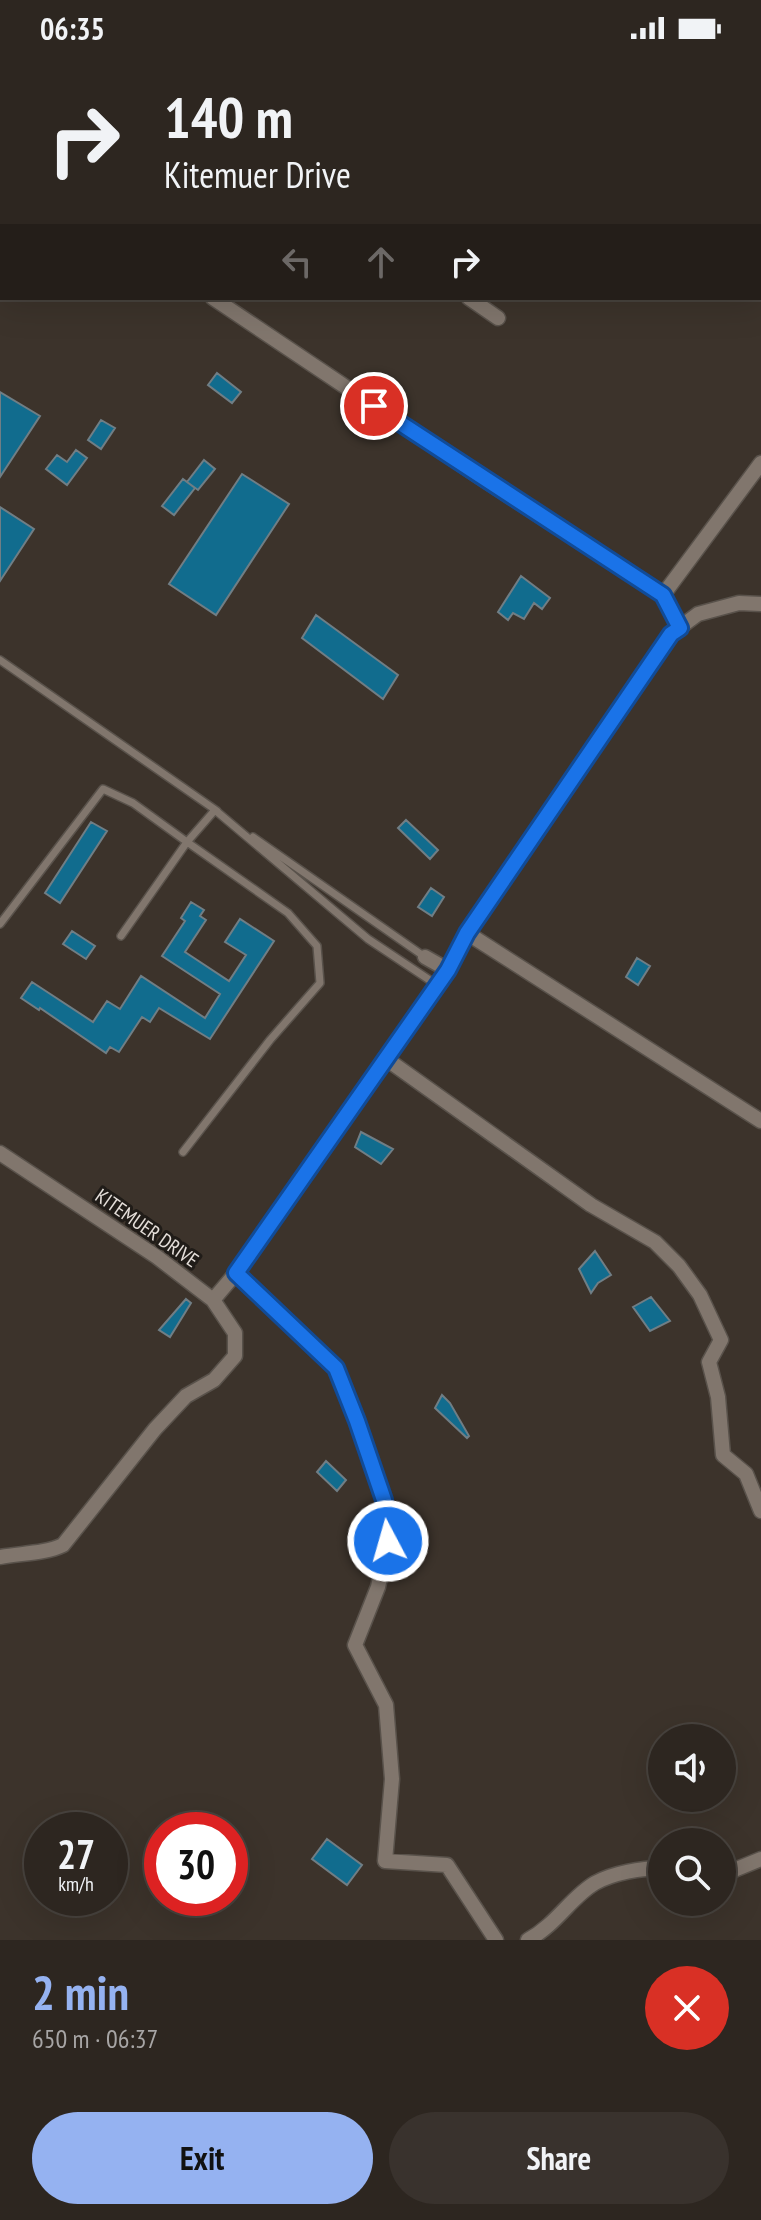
<!DOCTYPE html>
<html lang="en">
<head>
<meta charset="utf-8">
<style>
	:root { --surface:#2d2620; --page:#39322d; --text:#f1f3f6; --muted:#a7a5a5; --line:#48433e; --accent:#95b2f1 }
	body { margin:0; font-family:"PT Sans Narrow",sans-serif; background:var(--page); color:var(--text); height:100vh; display:flex; flex-direction:column; font-size:30px; white-space:nowrap }
	* { box-sizing:border-box; margin:0 }
	p { font-size:26px; color:var(--muted) }
	.icon { flex:none; width:44px; height:44px; fill:none; stroke:currentColor; stroke-width:2; stroke-linecap:round; stroke-linejoin:round }
	.map { position:relative; height:1884px; overflow:hidden }
	.sheet { display:flex; flex-direction:column; background:var(--surface); flex:1 }
	.sheet>* { flex:none }
	.top-card { position:absolute; left:0px; top:0px; width:762px; height:244px; box-shadow:0 8px 32px #0002,0 0 0 2px var(--line); background:#2d2620; color:var(--text); overflow:hidden }
	.fabs { position:absolute; left:648px; top:1668px; display:grid; gap:16px }
	.fabs a { display:grid; place-items:center; width:88px; height:88px; border-radius:50%; background:var(--surface); box-shadow:0 8px 32px #0002,0 0 0 2px var(--line); font-size:40px }
	.speed { position:absolute; left:24px; top:1756px; display:flex; gap:16px; font-size:40px; font-weight:700; text-align:center }
	.speed>* { display:grid; place-content:center; width:104px; height:104px; border-radius:50%; background:var(--surface); box-shadow:0 8px 32px #0002,0 0 0 2px var(--line); line-height:1 }
	.speed small { font-size:20px; font-weight:400 }
	.speed .limit { border:12px solid #d22; background:#fff; color:#111 }
	.pin { position:absolute; display:grid; place-items:center; width:68px; height:68px; color:#fff; margin:-34px; border:4px solid #fff; border-radius:50%; box-shadow:0 2px 8px #0007 }
	.me { position:absolute; width:88px; margin:-44px; rotate:354deg; stroke-linejoin:round; filter:drop-shadow(0 0 6px #0008) }
	.turn { display:flex; align-items:center; gap:28px; height:168px; padding:0 32px; font-size:36px }
	.turn .icon { width:104px; height:104px; stroke-width:2.5 }
	.turn b { display:block; font-size:56px; line-height:68px }
	.lanes { display:flex; align-items:center; height:76px; padding:0 32px; background:#0003; justify-content:center; gap:40px; direction:ltr }
	.lanes .off { opacity:.35 }
	.round { display:grid; place-items:center; flex:none; width:84px; height:84px; border-radius:42px; background:var(--page) }
	.summary { display:flex; align-items:center; justify-content:space-between; height:136px; padding:0 32px }
	h1 { font-size:48px; font-weight:600; line-height:60px; color:var(--accent) }
	.action { display:flex; gap:16px; margin-top:auto; padding:16px 32px }
	.action a { flex:1; height:92px; border-radius:48px; background:var(--accent); color:#111; font-size:32px; font-weight:600; line-height:92px; text-align:center }
	.action a+a { background:var(--page); color:var(--text) }
	.status { display:flex; justify-content:space-between; align-items:center; height:56px; padding:0 40px; background:var(--surface); direction:ltr }
	.status svg { height:22px; fill:currentColor }
	.map>svg:first-child { display:block }
</style>
</head>
<body>
<div class="status"><b>06:35</b><svg viewBox="0 0 49 12"><path d="M0 12V9h3v3zM5 12V6h3v6zM10 12V3h3v9zM15 12V0h3v12zM26 1h20v11H26zM47 4h2v5h-2z"/></svg></div>
<div class="map">
<svg width="761" height="1884" viewBox="0 0 761 1884">
	<rect width="100%" height="100%" fill="#3c332b"/>
	<path fill="#116c8e" stroke="#707e85" stroke-width="2" d="M217 317 241 336 232 347 208 329Z
		M0 336 40 360 0 421Z
		M101 364 115 372 101 393 88 384Z
		M76 394 87 402 67 429 46 413 57 399 67 406Z
		M204 404 215 413 198 434 187 426Z
		M242 418 289 448 216 559 169 528Z
		M183 423 195 432 174 459 162 450Z
		M0 451 34 473 0 525Z
		M521 520 550 542 542 553 534 547 524 563 513 557 508 564 498 556Z
		M316 559 398 619 383 643 302 582Z
		M406 764 438 794 430 803 398 772Z
		M91 766 107 775 60 847 45 837Z
		M431 832 444 841 432 860 418 851Z
		M191 846 204 854 200 860 206 864 185 896 229 925 246 899 225 886 240 863 274 885 210 983 159 952 150 966 142 961 119 996 110 991 106 997 40 952 39 954 21 942 32 926 93 966 107 945 120 953 141 920 205 962 220 938 162 900 185 865 181 862Z
		M72 875 95 890 86 903 63 888Z
		M637 902 650 910 638 929 626 921Z
		M361 1076 393 1093 381 1108 355 1091Z
		M595 1195 611 1219 598 1227 591 1237 579 1213Z
		M651 1241 670 1265 650 1275 633 1251Z
		M186 1243 191 1247 170 1281 159 1274Z
		M442 1339 450 1347 469 1380 467 1382 435 1352Z
		M326 1405 346 1424 337 1435 317 1416Z
		M327 1783 362 1809 347 1829 312 1803Z"/>
	<g fill="none" stroke-linecap="round" stroke-linejoin="round">
		<defs>
			<path id="service" d="M0 604 217 755
				M253 781 425 901
				M0 868 103 733 133 747 187 786 121 880
				M183 1096 270 984 320 927 317 890 288 857 187 786 215 754 368 883 437 929"/>
			<path id="minor" d="M104 0 107 2
				M578 0 581 2
				M380 2 382 0
				M0 99 2 100
				M760 122 761 123
				M213 242 480 421 663 539 680 572
				M469 242 498 262
				M663 539 761 407
				M467 877 761 1065
				M425 901 448 914
				M385 1002 591 1149 655 1186 679 1210 700 1239 721 1284 709 1306 718 1341 723 1399 746 1418 761 1455
				M0 1097 157 1201 213 1244 235 1277V1300L214 1324 186 1340 155 1373 63 1489C44 1498 21 1497 0 1501
				M236 1217 336 1312 357 1365 384 1444 388 1485 378 1531 355 1589 386 1649 392 1723 385 1805 447 1809 496 1884
				M213 1244 236 1217 448 914 467 877 671 578 698 558 739 547 761 548
				M722 1819 761 1803
				M528 1884C557 1868 571 1841 595 1827 613 1817 641 1812 662 1812"/>
			<path id="tertiary" d="M752 0 753 2
				M760 31 761 35"/>
		</defs>
		<use href="#service" stroke="#59524b" stroke-width="10"/>
		<use href="#minor" stroke="#59524b" stroke-width="17"/>
		<use href="#tertiary" stroke="#59524b" stroke-width="19"/>
		<use href="#service" stroke="#81766d" stroke-width="7"/>
		<use href="#minor" stroke="#81766d" stroke-width="14"/>
		<use href="#tertiary" stroke="#81766d" stroke-width="16"/>
	</g>
	<g fill="none" stroke-linecap="round" stroke-linejoin="round">
		<defs>
			<path id="route" d="M374 350 663 539 680 572 671 578 467 877 448 914 236 1217 336 1312 357 1365 384 1444 388 1485"/>
		</defs>
		<use href="#route" stroke="#114b97" stroke-width="20"/>
		<use href="#route" stroke="#1a73e8" stroke-width="14"/>
	</g>
	<g text-anchor="middle" stroke-width="6" stroke-linejoin="round" paint-order="stroke">
		<g font-size="20" fill="#e5dfda" stroke="#201c18">
			<text transform="translate(147 1172) rotate(35)" y="7">KITEMUER DRIVE</text>
		</g>
	</g>
</svg>
<div class="fabs">
<a><svg class="icon" aria-label="sound" viewBox="0 0 24 24"><path d="M4 9h4l5-4v14l-5-4H4zM17 9q2 3 0 6"/></svg></a>
<a><svg class="icon" aria-label="search" viewBox="0 0 24 24"><circle cx="10" cy="10" r="6"/><path d="M15 15l6 6"/></svg></a>
</div>
<div class="speed"><div>27<small>km/h</small></div><div class="limit">30</div></div>
<div class="pin" style="left:374px;top:350px;background:#d93025"><svg class="icon" aria-label="arrive" viewBox="0 0 24 24"><path d="M6 21V4h12l-3 4 3 4H6"/></svg></div>
<svg class="me" style="left:388px;top:1485px" viewBox="-20 -20 40 40"><circle r="17" fill="#1a73e8" stroke="#fff" stroke-width="3"/><path d="M0-11L8 9 0 5-8 9z" fill="#fff"/></svg>
<div class="top-card">
<div class="turn"><svg class="icon" aria-label="right" viewBox="0 0 24 24"><path d="M7 20v-9h11M14 6l5 5-5 5"/></svg><div><b>140 m</b>Kitemuer Drive</div></div>
<div class="lanes"><svg class="icon off" aria-label="left" viewBox="0 0 24 24"><path d="M17 20v-9H6M10 6l-5 5 5 5"/></svg><svg class="icon off" aria-label="ahead" viewBox="0 0 24 24"><path d="M12 20V5M6 11l6-6 6 6"/></svg><svg class="icon" aria-label="right" viewBox="0 0 24 24"><path d="M7 20v-9h11M14 6l5 5-5 5"/></svg></div>
</div>
</div>
<section class="sheet">
<div class="summary"><div><h1>2 min</h1><p>650 m · 06:37</p></div><a class="round" style="background:#d93025;color:#fff"><svg class="icon" aria-label="close" viewBox="0 0 24 24"><path d="M6 6l12 12M18 6L6 18"/></svg></a></div>
<div class="action"><a>Exit</a><a>Share</a></div>
</section>
</body>
</html>
